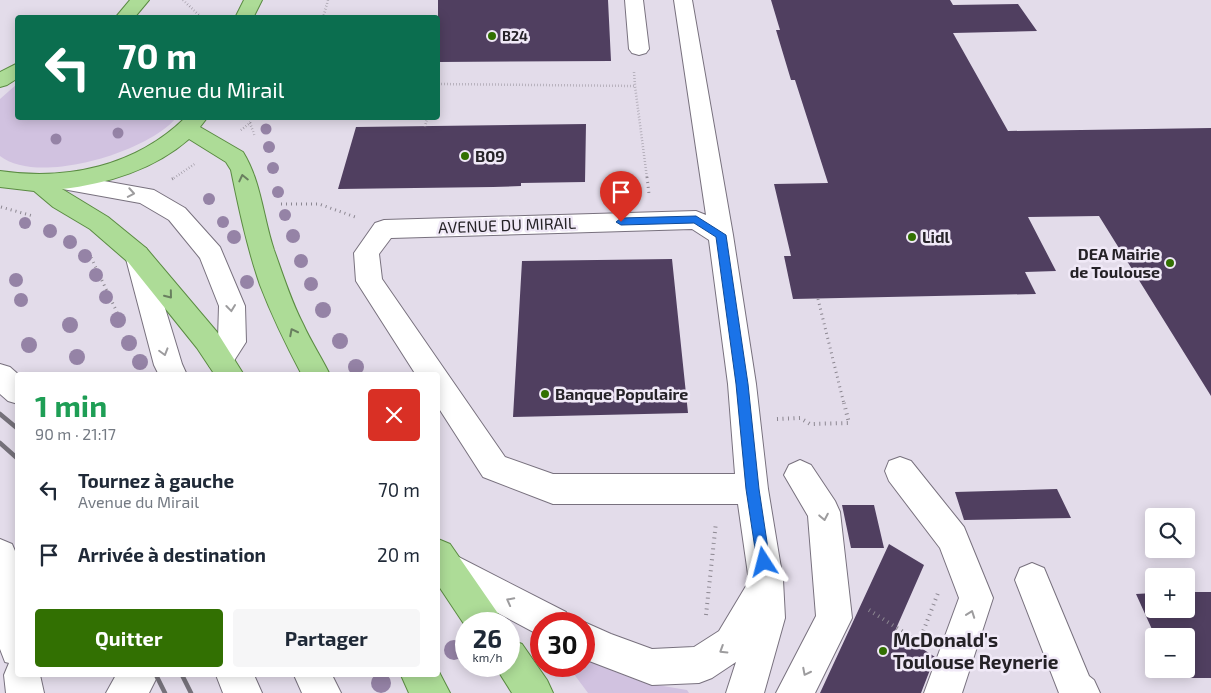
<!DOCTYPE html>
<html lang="fr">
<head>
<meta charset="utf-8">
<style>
	:root { --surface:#fff; --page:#f6f6f7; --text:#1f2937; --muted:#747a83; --accent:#327002 }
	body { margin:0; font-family:"Exo 2",sans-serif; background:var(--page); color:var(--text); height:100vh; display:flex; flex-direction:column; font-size:19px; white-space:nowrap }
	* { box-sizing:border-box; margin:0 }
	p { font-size:16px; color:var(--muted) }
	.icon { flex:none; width:28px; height:28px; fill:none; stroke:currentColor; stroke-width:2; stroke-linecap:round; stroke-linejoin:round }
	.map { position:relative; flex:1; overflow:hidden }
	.side { position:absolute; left:15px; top:372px; width:425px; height:305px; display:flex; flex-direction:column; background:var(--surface); border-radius:5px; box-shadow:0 2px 12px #0003 }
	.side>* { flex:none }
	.top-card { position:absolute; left:15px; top:15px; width:425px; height:105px; border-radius:5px; box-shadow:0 2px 12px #0003; background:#0b6e4f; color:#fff; overflow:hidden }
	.tools { position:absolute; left:1145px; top:508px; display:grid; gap:10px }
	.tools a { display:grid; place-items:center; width:50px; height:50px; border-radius:5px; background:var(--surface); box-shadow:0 2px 12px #0003; font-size:25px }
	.speed { position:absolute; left:455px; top:612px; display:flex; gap:10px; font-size:25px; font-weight:700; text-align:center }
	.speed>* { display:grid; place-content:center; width:65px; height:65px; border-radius:50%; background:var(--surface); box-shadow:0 2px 12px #0003; line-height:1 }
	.speed small { font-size:12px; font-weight:400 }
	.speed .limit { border:8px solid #d22; background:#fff; color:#111 }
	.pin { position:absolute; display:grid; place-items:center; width:42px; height:42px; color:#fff; margin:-51px -21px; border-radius:50% 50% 50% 0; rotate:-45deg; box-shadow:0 0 5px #0007 }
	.pin .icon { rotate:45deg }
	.me { position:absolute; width:55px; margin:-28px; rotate:351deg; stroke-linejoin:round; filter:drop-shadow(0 0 4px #0008) }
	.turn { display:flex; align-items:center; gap:18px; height:105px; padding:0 20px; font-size:22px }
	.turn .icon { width:65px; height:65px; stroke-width:2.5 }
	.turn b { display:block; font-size:35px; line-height:42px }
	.round { display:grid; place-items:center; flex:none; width:52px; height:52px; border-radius:5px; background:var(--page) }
	.headline { display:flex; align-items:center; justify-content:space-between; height:85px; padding:0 20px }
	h1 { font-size:30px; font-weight:700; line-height:38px; color:#1e9e55 }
	.button { display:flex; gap:10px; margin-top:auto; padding:10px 20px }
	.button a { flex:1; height:58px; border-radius:5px; background:var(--accent); color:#fff; font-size:20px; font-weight:700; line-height:58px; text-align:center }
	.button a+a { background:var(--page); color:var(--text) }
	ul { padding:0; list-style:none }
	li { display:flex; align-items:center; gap:15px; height:65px; padding:0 20px }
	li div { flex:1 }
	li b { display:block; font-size:19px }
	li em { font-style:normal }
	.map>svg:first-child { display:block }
</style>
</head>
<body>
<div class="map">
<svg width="1211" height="693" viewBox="0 0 1211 693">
	<rect width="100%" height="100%" fill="#e3dcea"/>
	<path fill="#d1c2e0" d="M17 84 18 118H176C148 152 38 186 0 156V99Z
		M584 656 613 671 645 683 687 690 689 693H588L568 666H584Z"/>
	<path fill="#503f60" d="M438 0H608L611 61 438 62Z
		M771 0H950L953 5 1018 4 1037 31 953 33 1008 131 1211 128V396L1099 216 1028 217 1056 271 1025 272 1036 294 793 299 784 256H791L774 184 828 183 795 80H791L776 30H780Z
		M586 124 585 182 521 183V186L493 187 338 189 356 127Z
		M672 259 688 413 513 417 522 261Z
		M1057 489 1071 518 964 520 955 492Z
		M842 505H874L884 548H851Z
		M889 544 924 565 895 631 935 657 921 693H820Z
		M1186 592H1211V678H1174L1170 669H1186V636H1155L1136 594 1154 593V609H1186Z"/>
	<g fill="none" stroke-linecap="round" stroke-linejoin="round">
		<defs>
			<path id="minor" d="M625 0H643L649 49 646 53 639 55 632 53 629 49Z
				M674 0H692L733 235 756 384 768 489 783 580 785 618 764 693H726L736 662 712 678 699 683 652 685 584 659V624H580L584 622 611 634 652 649 694 647 719 631 749 581 738 504H553L483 477 438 407V375H416L356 281 354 253 375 223 384 220 696 211 706 215ZM692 229 709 240 728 384 735 474H553L505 457 382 279 379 254 391 238Z
				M65 174 154 190 185 208 220 247 245 306 246 342 230 367 220 371 210 367 206 359 218 339 219 306 200 258 169 220 140 203 57 188 54 182 57 176Z
				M137 246 146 248 149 255 182 364 187 375H159L154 365 125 255 128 248Z
				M0 364 10 367 19 375 18 404 8 401 0 394Z
				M900 457 911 461 964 527 993 598 962 693H924L959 598 940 548 889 481 885 471 889 461Z
				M800 460 811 465 835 501 840 512 852 618 815 693H776L816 616 808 516 784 475 789 465Z
				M0 539 12 544 18 558V675H40L44 693H6L4 675 9 663 5 662 0 649Z
				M445 550 566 612 572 624H541V636L438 581V553Z
				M1032 563 1044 568 1089 676 1094 680 1100 693H1059L1015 580 1020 568Z
				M116 675H158L149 693H106Z
				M216 675H254L262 693H223Z
				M294 675H332L341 693H302Z"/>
			<path id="major" d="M130 0H149L134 18H115Z
				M244 0H262L253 18H235Z
				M18 63V78L7 85 0 87V72Z
				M185 118H207L200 127 243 152C261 181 263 217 274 250 283 275 291 301 303 324 311 342 322 358 330 375H302C286 345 272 316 260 285 247 247 239 209 231 170L226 162 189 139C155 169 107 184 62 189L108 217 146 248 217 332 244 375H215L197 348 128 262 90 229 53 207 34 191 0 187V171C67 181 136 166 185 118Z
				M438 539 450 544 497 612 503 624H466V627L438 585Z
				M509 639 522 644 547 680 553 693H512L495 666H509Z
				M438 670 450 693H409L401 675H438Z"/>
		</defs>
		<use href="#minor" stroke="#78717e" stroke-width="2"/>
		<use href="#major" stroke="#5a8b42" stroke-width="2"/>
		<path stroke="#8c8791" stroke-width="2.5" stroke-dasharray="0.5 2.5" stroke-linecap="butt" d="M183 0 202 18
			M323 18 328 0
			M634 72 635 85
			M438 84 635 86 647 178
			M250 123 255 137
			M425 127 427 118
			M241 130 250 123 252 118
			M174 178 196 163"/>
		<path stroke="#8c8791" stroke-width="3" stroke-dasharray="1 4" stroke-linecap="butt" d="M647 177 649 194
			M172 179 176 177
			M281 204H319L358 218
			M1 207 33 216
			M89 253 123 325
			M818 299 844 404"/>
		<path stroke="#8c8791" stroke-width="4" stroke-dasharray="1 4.5" stroke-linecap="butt" d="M777 419 800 418 810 424 849 423 844 403
			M869 610 919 642 938 593
			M706 615 716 522"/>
		<use href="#minor" fill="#fff" fill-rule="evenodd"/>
		<use href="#major" fill="#addc97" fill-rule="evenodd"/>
		<path stroke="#75717a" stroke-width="4.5" d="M0 414 18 429
			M0 443 18 459
			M156 675 165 693
			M182 675 191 693"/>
	</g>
	<g fill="#9583a6">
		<circle cx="266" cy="129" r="5.5"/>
		<circle cx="118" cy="133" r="5.5"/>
		<circle cx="56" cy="139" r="5.5"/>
		<circle cx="269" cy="147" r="6"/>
		<circle cx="273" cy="168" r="6"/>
		<circle cx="278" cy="192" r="6"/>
		<circle cx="209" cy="199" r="6"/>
		<circle cx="285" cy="215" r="6"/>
		<circle cx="223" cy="222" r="6"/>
		<circle cx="25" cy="223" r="6"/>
		<circle cx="50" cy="231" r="7"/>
		<circle cx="293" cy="236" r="7"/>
		<circle cx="234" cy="237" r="7"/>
		<circle cx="70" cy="242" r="7"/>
		<circle cx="85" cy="256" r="7"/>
		<circle cx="301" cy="261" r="7"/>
		<circle cx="96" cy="275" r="7"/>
		<circle cx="16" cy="280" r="7"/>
		<circle cx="247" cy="282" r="7"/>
		<circle cx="311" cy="284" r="7"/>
		<circle cx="106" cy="297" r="7"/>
		<circle cx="21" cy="300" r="7"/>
		<circle cx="323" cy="310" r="8"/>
		<circle cx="118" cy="320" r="8"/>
		<circle cx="70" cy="325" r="8"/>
		<circle cx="340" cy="341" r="8"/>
		<circle cx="129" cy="343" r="8"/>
		<circle cx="29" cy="345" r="8"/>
		<circle cx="77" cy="357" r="8"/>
		<circle cx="140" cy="362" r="8"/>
		<circle cx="356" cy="367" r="8"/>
		<circle cx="454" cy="650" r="10"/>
		<circle cx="381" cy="683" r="10"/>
	</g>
	<defs><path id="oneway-chevron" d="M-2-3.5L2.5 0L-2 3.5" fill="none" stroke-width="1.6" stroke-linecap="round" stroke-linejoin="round" transform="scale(1.25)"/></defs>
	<g stroke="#697f5f">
		<use href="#oneway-chevron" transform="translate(243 178) rotate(-103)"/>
		<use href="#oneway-chevron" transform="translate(169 295) rotate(51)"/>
		<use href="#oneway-chevron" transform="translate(293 332) rotate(-117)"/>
	</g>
	<g stroke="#9d9c9e">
		<use href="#oneway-chevron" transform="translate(131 193) rotate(10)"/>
		<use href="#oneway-chevron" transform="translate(231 308) rotate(83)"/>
		<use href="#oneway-chevron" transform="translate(164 352) rotate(74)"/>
		<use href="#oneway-chevron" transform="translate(824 517) rotate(79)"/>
		<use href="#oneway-chevron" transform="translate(510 601) rotate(-152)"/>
		<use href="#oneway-chevron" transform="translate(971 614) rotate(-70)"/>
		<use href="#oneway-chevron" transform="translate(723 650) rotate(148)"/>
		<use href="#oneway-chevron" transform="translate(806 672) rotate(117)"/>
	</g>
	<path fill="#1a73e8" stroke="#114b97" d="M696 216 726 235 748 384 759 489 770 562 768 566 764 568 759 566 757 562 746 489 736 384 716 237 694 223 621 225 616 222 621 218Z"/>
	<g fill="#327002" stroke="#f0e9f7" stroke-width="2">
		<circle cx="492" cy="36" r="5"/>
		<circle cx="465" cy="156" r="5"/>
		<circle cx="912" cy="237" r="5"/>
		<circle cx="1170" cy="263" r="5"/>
		<circle cx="545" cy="394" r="5"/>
		<circle cx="883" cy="651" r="5"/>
	</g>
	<g text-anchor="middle" stroke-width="5" stroke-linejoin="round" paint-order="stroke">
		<g font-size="14" font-weight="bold" fill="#252227" stroke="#f0e9f7" text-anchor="start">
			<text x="502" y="41">B24</text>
		</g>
		<g font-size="16" font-weight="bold" fill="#252227" stroke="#f0e9f7" text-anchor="start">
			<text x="475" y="162">B09</text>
			<text x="922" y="243">Lidl</text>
			<text x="1160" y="260" text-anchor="end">DEA Mairie<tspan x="1160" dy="18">de Toulouse</tspan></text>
			<text x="555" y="400">Banque Populaire</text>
		</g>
		<g font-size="16" fill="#252227" stroke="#f0e9f7">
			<text transform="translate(507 225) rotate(-2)" y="6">AVENUE DU MIRAIL</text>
		</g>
		<g font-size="19" font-weight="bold" fill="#252227" stroke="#f0e9f7" text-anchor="start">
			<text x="893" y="647">McDonald's<tspan x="893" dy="22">Toulouse Reynerie</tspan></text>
		</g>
	</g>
</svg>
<div class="tools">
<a><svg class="icon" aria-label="search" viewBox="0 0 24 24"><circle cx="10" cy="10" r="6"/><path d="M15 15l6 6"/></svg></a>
<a>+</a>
<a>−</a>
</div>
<div class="speed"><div>26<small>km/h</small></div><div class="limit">30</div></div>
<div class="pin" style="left:621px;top:222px;background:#d93025"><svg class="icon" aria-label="arrive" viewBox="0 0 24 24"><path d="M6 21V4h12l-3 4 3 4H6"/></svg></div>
<svg class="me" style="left:764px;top:562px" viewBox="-20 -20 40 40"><path d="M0-17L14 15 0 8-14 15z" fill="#1a73e8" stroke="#fff" stroke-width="4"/></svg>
<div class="top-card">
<div class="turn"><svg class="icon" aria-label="left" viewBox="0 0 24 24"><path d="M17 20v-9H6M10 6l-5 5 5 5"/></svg><div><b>70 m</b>Avenue du Mirail</div></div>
</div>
<section class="side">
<div class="headline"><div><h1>1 min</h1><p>90 m · 21:17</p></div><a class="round" style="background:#d93025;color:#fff"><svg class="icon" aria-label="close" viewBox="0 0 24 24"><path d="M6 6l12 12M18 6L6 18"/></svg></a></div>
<ul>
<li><svg class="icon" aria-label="left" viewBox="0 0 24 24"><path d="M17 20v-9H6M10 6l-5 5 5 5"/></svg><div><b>Tournez à gauche</b><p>Avenue du Mirail</p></div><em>70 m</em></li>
<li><svg class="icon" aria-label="arrive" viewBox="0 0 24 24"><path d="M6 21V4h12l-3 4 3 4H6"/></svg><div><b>Arrivée à destination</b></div><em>20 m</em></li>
</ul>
<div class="button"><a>Quitter</a><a>Partager</a></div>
</section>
</div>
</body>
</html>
